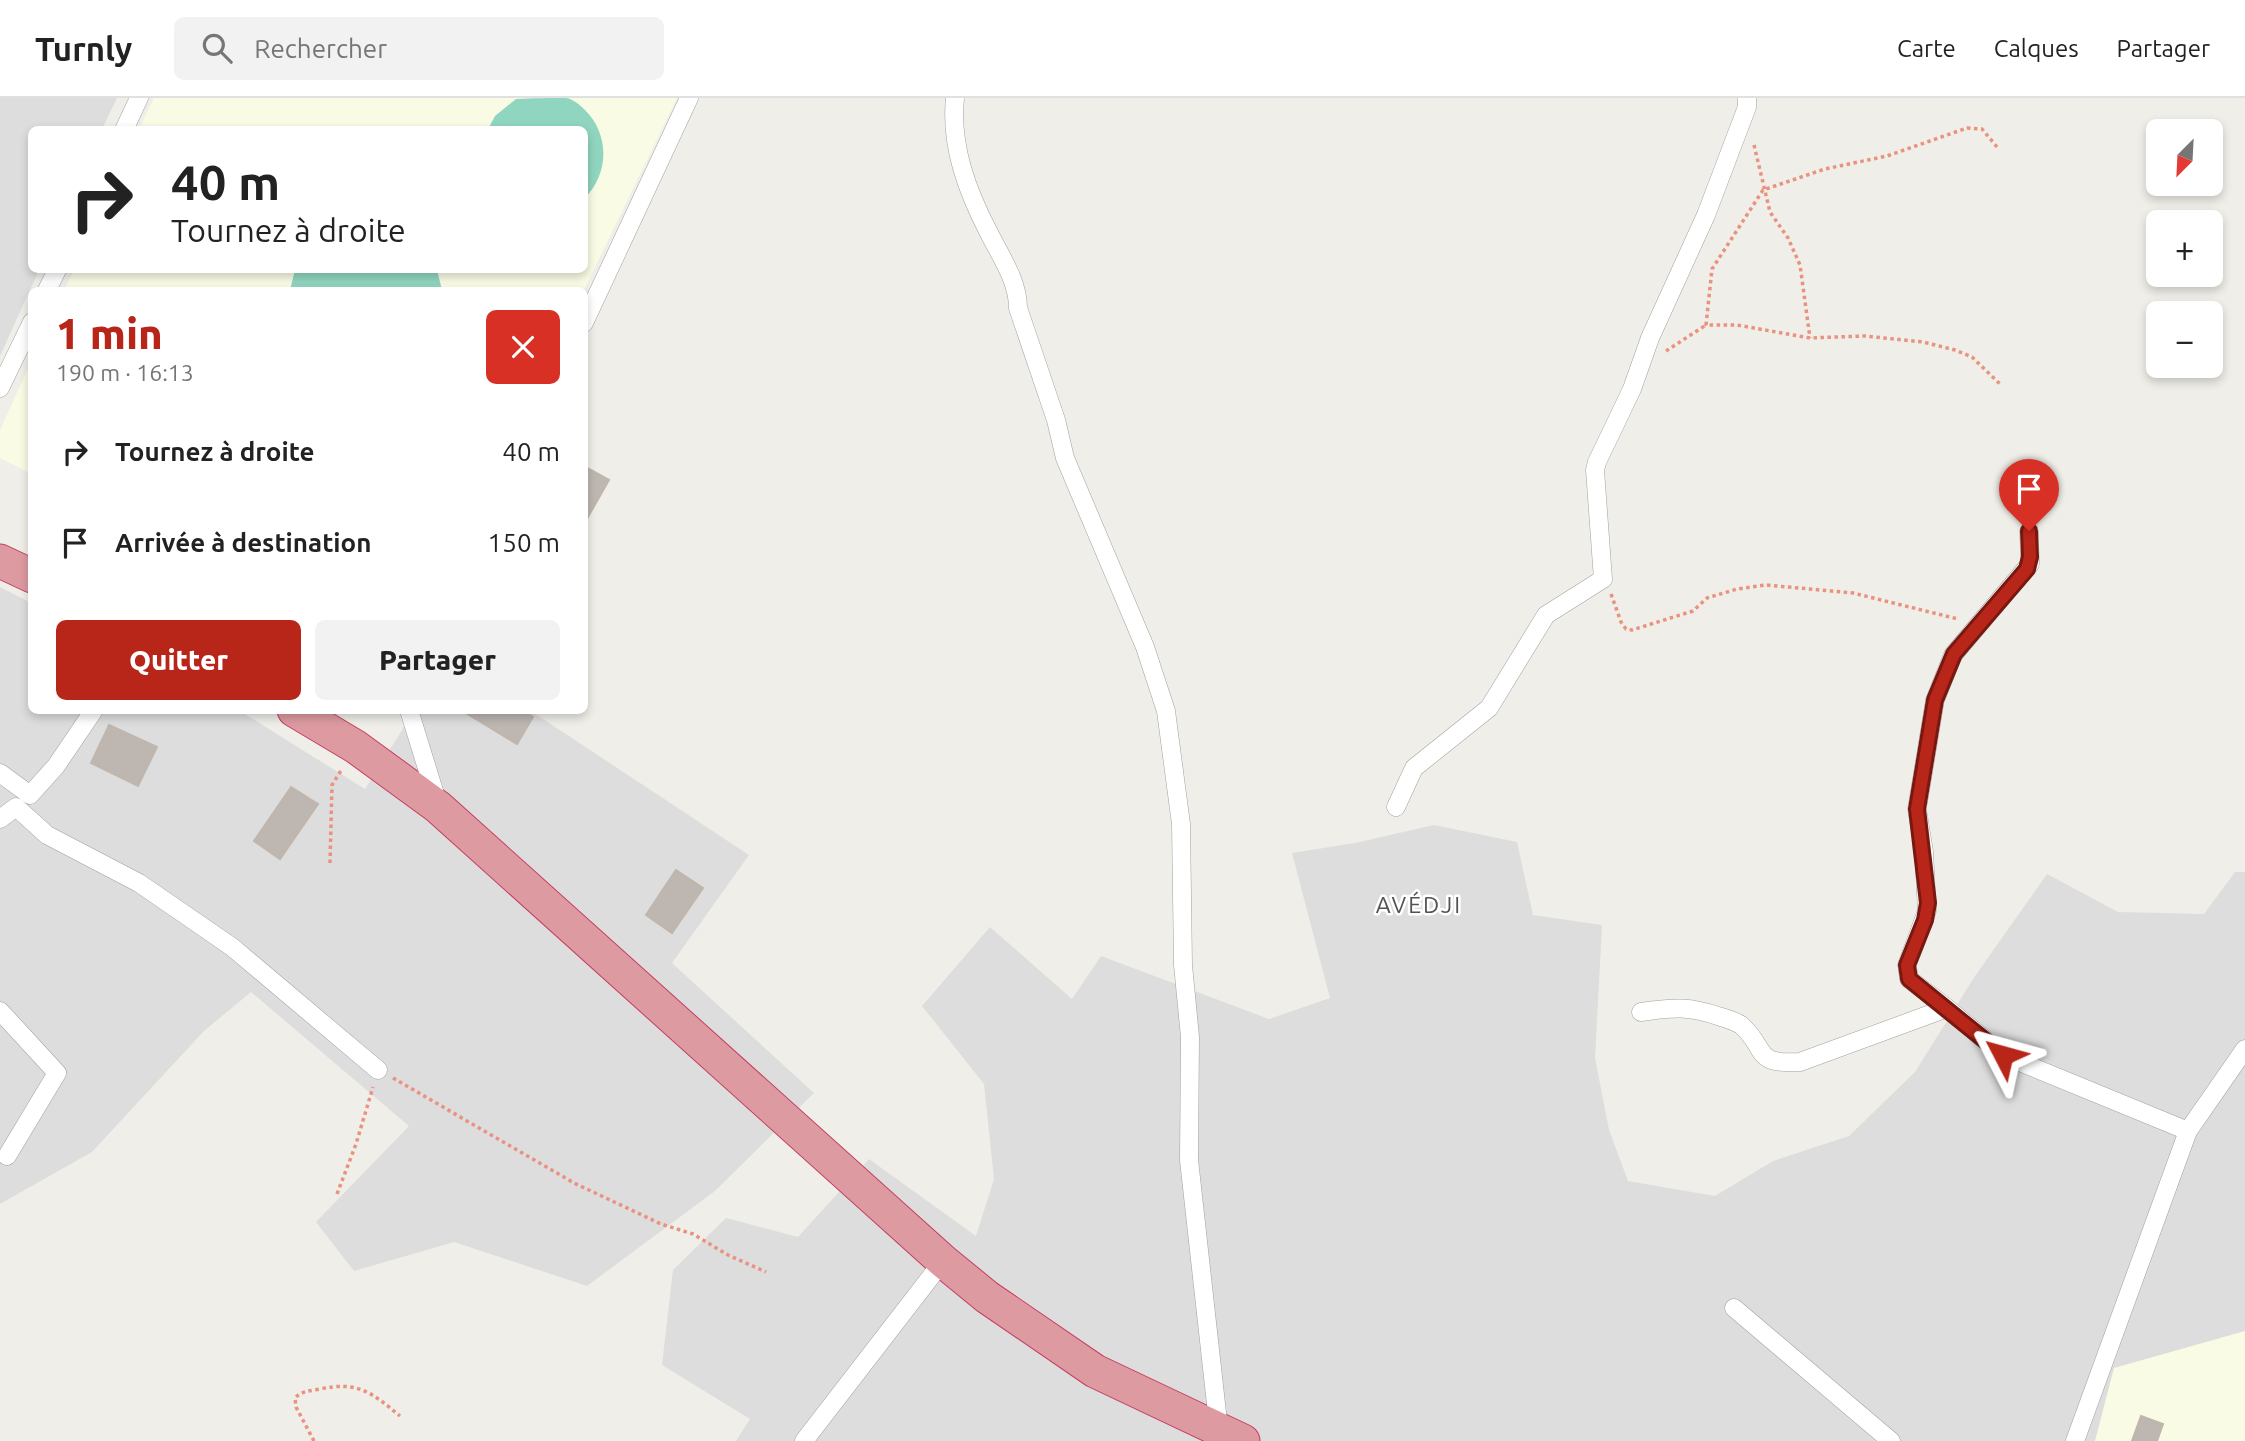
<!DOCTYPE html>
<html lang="fr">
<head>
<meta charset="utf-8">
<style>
	:root { --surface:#fff; --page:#f2f2f2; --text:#222; --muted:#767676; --line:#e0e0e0; --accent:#b82519 }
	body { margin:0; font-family:Ubuntu,sans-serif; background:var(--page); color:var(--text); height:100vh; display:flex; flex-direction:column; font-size:26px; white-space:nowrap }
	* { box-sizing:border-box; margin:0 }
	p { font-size:23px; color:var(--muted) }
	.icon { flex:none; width:38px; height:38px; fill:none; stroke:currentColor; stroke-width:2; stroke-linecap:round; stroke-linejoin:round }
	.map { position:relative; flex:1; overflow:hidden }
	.drawer { position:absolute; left:28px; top:189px; width:560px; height:427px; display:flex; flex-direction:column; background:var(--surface); border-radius:10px; box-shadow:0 4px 10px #0003 }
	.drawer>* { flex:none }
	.guide { position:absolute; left:28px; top:28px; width:560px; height:147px; border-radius:10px; box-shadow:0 4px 10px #0003; background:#fff; color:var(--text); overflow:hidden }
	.needle { width:46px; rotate:204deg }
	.tools { position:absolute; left:2146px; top:21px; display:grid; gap:14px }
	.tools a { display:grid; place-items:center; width:77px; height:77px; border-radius:10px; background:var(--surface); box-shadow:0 4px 10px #0003; font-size:35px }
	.pin { position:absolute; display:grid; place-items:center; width:60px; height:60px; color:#fff; margin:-72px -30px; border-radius:50% 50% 50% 0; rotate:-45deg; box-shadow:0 0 7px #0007 }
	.pin .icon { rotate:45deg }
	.me { position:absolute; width:77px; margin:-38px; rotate:309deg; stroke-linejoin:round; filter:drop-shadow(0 0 5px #0008) }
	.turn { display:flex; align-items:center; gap:24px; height:147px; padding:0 28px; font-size:32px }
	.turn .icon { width:91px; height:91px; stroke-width:2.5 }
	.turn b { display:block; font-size:49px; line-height:60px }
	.round { display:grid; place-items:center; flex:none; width:74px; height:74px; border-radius:10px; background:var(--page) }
	.headline { display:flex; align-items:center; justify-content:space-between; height:119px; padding:0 28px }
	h1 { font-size:42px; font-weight:800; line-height:52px; color:var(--accent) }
	.button { display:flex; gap:14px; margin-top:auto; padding:14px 28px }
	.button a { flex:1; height:80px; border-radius:10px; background:var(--accent); color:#fff; font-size:28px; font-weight:800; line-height:80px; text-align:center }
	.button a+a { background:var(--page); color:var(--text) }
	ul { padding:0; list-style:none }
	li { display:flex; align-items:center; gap:21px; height:91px; padding:0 28px }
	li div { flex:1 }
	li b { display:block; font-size:26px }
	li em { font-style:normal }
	header { display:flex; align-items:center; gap:42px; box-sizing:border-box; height:98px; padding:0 35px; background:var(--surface); border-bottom:2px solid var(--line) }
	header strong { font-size:33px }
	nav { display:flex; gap:38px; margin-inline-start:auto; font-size:24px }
	.search { width:490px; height:63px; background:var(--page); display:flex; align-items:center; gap:18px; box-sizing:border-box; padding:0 24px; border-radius:10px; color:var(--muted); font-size:26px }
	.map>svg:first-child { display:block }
</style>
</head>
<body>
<header>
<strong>Turnly</strong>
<div class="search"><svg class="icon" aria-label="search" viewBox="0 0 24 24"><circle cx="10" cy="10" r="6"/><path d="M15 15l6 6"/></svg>Rechercher</div>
<nav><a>Carte</a><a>Calques</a><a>Partager</a></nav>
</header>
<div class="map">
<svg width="2245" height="1343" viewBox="0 0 2245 1343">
	<rect width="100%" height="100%" fill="#f0eee8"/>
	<path fill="#dedddd" d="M0 0H117L102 31 32 32V172H39L0 258Z
		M0 489 31 505 32 612 240 613 365 691 414 613H531L749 757 672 865 814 995 715 1093 587 1188 454 1144 354 1173 316 1124 409 1028 251 894 204 933 92 1054 0 1106Z
		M1434 727 1517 744 1533 817 1602 827 1595 960 1609 1032 1628 1083 1715 1098 1773 1063 1849 1038 1915 974 1975 878 2047 776 2118 814 2204 816 2235 774H2245V1343H736L750 1321 662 1267 673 1172 726 1120 798 1139 869 1061 976 1138 994 1081 984 986 922 908 990 829 1072 901 1101 858 1269 921 1330 900 1292 755 1355 745Z"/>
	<path fill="#fafbe5" d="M154 0H677L584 192H64L74 172H584V32L139 31Z
		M31 264V376L0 360V332Z
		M2245 1233V1343H2095L2114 1270Z"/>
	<path fill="#90d5bf" d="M516 1C531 0 552 0 566 0 573 1 580 7 585 12 610 37 609 75 585 100L584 32 488 31 495 18Z
		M295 172H437L442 192H290Z"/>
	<path fill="#bdb6b1" stroke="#c0b6ac" stroke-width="2" d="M584 368 609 382 584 426Z
		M461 612H523L533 619 517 646Z
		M109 627 157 649 138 688 91 665Z
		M291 689 318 706 280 761 254 743Z
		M676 772 703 790 672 835 646 817Z
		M2141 1318 2163 1326 2157 1343H2132Z"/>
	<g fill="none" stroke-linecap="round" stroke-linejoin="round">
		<defs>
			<path id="street" d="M955 0C950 47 967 93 989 135 1001 159 1018 183 1018 210L1056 322 1065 360 1145 549 1166 613 1181 726 1183 867 1190 939 1189 1062 1219 1333
				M124 32 139 0
				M47 192 57 172
				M584 225 689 0
				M0 290 32 224
				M409 612 438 706
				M0 675 30 697 56 668 94 612
				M1396 709 1414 670 1489 610 1546 517 1603 481 1595 372 1597 364 1632 291 1650 240 1706 117 1747 9V0
				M0 721 16 709 47 737 139 785 232 849 378 972
				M1947 910 2003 957 2188 1033
				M0 913 57 975 7 1058
				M1641 914C1673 909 1690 908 1721 919 1728 921 1735 923 1741 927 1768 951 1752 967 1800 964L1947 910 1909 881 1907 867 1927 813 1924 754 1917 711 1935 602 1953 557 2030 466 2029 433
				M1734 1210 1891 1343
				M804 1343 943 1163
				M2075 1343 2188 1033 2245 951"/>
			<path id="highway" d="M0 463 32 478
				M294 612 356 649 438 709 943 1163 987 1199 1095 1273 1243 1343"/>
		</defs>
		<use href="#street" stroke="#a1a1a1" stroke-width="19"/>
		<use href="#highway" stroke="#c63d62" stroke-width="35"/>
		<path stroke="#e9927f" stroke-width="3.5" stroke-dasharray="3.5 3.5" stroke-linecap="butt" d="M1754 47 1770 114 1788 140 1800 167 1810 240
			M1997 49 1982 31 1967 30 1887 58 1825 71 1763 92 1712 171 1706 227H1737L1810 240 1865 238 1923 244 1955 252 1972 259 2001 287
			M1666 253 1706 227
			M1611 496 1621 524 1626 531 1632 532 1693 513 1707 500 1737 491 1766 487 1853 495 1958 521
			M330 765 332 687 342 671
			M393 980 574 1085 661 1126 693 1136 728 1157 766 1174
			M337 1096 356 1046 373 989
			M314 1343 296 1309 295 1300C301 1293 310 1293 320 1291 358 1283 371 1294 400 1318"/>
		<use href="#street" stroke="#fff" stroke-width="18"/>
		<use href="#highway" stroke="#dd9aa1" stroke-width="33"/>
	</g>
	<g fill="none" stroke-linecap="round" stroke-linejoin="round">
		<defs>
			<path id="route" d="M2003 957 1909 881 1907 867 1925 822 1928 805 1917 711 1935 602 1954 556 2027 471 2030 459 2029 433"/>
		</defs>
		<use href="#route" stroke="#781810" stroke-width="18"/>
		<use href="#route" stroke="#b82519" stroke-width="12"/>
	</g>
	<g text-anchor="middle" stroke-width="5" stroke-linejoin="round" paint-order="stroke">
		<g font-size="23" letter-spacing="2" fill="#535353" stroke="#fff">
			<text x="1419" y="815">AVÉDJI</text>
		</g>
	</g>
</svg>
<div class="tools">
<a><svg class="needle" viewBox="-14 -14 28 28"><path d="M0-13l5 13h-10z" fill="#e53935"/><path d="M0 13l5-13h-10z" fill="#767676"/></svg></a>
<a>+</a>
<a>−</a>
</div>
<div class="pin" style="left:2029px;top:433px;background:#d93025"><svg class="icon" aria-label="arrive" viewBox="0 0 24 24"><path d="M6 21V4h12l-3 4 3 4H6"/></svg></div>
<svg class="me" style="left:2003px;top:957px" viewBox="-20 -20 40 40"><path d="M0-17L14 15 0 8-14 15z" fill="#b82519" stroke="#fff" stroke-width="4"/></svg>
<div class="guide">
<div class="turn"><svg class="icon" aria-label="right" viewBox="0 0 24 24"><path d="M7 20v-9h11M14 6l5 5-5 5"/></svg><div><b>40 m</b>Tournez à droite</div></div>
</div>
<section class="drawer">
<div class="headline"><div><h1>1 min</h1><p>190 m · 16:13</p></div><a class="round" style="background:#d93025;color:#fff"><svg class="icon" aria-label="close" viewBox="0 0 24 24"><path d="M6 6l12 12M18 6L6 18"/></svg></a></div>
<ul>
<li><svg class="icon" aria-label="right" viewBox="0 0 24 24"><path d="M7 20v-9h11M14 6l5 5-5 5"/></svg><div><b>Tournez à droite</b></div><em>40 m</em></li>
<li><svg class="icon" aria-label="arrive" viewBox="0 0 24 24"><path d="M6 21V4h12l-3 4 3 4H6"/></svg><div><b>Arrivée à destination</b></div><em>150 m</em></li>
</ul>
<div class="button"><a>Quitter</a><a>Partager</a></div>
</section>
</div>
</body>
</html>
